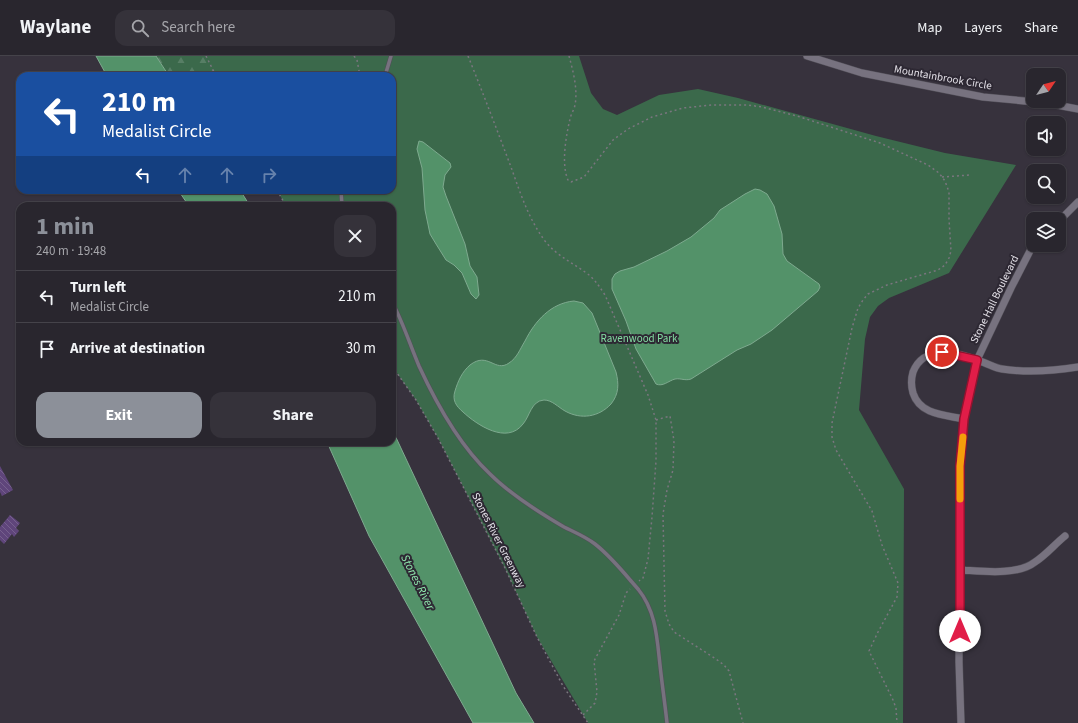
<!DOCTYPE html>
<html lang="en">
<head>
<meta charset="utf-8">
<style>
	:root { --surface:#29262e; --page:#35323a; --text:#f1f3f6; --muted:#a5a5aa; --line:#45434a; --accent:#8c9099 }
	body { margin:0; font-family:"Source Sans 3",sans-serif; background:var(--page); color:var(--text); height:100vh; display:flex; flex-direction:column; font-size:15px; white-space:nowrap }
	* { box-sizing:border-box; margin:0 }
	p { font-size:13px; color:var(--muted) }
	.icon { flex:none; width:22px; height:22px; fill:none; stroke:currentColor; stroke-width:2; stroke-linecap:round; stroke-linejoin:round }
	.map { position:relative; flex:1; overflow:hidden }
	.panel { position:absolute; left:16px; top:146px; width:380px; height:244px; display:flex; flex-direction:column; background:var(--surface); border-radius:12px; box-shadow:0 1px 3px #0004,0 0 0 1px var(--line) }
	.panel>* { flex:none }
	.hud { position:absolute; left:16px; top:16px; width:380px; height:122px; border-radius:12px; box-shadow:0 1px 3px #0004,0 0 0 1px var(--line); background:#1a4fa0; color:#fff; overflow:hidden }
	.needle { width:26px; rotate:55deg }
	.controls { position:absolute; left:1026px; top:12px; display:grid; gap:8px }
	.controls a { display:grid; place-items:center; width:40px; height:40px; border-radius:8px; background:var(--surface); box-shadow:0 1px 3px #0004,0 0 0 1px var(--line); font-size:20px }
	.pin { position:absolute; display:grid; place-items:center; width:34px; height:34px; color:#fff; margin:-17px; border:2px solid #fff; border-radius:50%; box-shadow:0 1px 4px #0007 }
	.me { position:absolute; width:44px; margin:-22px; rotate:0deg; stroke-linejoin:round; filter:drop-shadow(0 0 3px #0008) }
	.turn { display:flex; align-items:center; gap:14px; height:84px; padding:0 20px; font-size:18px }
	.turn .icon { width:52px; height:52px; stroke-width:2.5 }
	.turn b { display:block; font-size:28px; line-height:34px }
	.lanes { display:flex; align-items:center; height:38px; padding:0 20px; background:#0003; justify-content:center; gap:20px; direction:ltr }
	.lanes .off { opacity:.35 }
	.round { display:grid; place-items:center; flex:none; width:42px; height:42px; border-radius:12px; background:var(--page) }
	.overview { display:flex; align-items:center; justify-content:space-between; height:68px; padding:0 20px }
	h1 { font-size:24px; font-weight:700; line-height:30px; color:var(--accent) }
	.button { display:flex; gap:8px; margin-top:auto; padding:8px 20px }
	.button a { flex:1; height:46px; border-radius:12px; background:var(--accent); color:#fff; font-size:16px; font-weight:700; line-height:46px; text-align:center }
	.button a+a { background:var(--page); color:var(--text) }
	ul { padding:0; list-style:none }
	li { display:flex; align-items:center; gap:12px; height:52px; padding:0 20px; border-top:1px solid var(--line) }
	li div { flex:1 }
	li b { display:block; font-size:15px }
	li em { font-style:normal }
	header { display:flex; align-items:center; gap:24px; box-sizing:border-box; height:56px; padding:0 20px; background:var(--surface); border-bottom:1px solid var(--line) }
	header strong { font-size:19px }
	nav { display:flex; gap:22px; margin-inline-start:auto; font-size:14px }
	.search { width:280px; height:36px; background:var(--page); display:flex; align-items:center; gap:10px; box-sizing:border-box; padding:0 14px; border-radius:12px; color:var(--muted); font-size:15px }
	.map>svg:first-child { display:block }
</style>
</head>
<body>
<header>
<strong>Waylane</strong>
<div class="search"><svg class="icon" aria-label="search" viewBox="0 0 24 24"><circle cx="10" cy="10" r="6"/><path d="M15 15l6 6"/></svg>Search here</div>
<nav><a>Map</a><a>Layers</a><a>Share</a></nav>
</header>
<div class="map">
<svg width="1078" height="667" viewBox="0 0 1078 667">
	<defs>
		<pattern id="forest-firs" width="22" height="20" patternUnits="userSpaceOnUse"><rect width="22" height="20" fill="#3b694b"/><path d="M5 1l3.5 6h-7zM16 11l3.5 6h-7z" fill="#577e65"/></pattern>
		<pattern id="building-back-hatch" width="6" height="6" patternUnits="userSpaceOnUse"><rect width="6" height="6" fill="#5f457b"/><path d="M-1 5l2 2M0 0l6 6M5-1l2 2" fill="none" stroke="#76608e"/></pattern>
	</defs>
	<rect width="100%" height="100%" fill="#37323d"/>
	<path fill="url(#forest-firs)" d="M156 0H307L251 20H169Z"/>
	<path fill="#3b694b" d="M206 0H579L591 37 603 53 617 59 659 39 698 33 738 42 876 80 945 97 1016 109 949 217 889 242 878 250 870 261 865 283 859 354 904 433 903 667H588L537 581 505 512 438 382 416 344 392 310V150H286L277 134H392V20H216Z"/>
	<path fill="#539269" stroke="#7eaa8f" d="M96 0H156L169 20H107Z
		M419 85 423 86 450 107 451 111 445 119 443 131 446 140 465 188 470 210 477 221 479 239 476 243 471 238 462 217 454 209 446 204 436 188 430 178 425 154 422 112 417 93Z
		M755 133 760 134 767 138 774 150 782 178 783 198 787 205 819 228 820 231 818 235 772 274 751 288 737 294 691 323C685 325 681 322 675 323 668 325 663 331 656 328L636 293 626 265 612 233V223L615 218 620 215 634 211 667 195 691 181 714 162 720 154 745 138Z
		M178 134H240L250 150H189Z
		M574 245 583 247 592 257 616 316C619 328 619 338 611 348 599 361 581 364 565 355 558 351 552 344 544 344 531 345 530 360 523 368 507 389 477 369 463 356 456 350 452 344 455 335 458 325 462 316 470 309 488 295 495 317 509 307 517 302 520 293 525 285 535 265 551 247 574 245Z
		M392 373 516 637 534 667H473L369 480 327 386H392Z"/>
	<path fill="url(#building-back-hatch)" d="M0 410 13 434 2 440 0 436Z
		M10 459 20 467 16 472 19 475 14 481 12 478 4 488 0 484V471Z"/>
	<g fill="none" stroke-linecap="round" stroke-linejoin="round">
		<defs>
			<path id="lane" d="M385 20 391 0
				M341 134 342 150
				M392 246C403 266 410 289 419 310 437 349 459 389 490 418 510 438 540 457 564 471 574 476 586 481 595 488 609 499 620 512 631 525
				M638 533C656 555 657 582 660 609 662 628 665 648 667 667"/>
			<path id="street" d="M807 0 862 17 983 41 1046 47 1078 53
				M1059 165 1078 146
				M964 363C945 359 920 359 913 337 911 330 911 323 913 316 924 288 958 296 979 305 987 307 995 312 1002 313 1028 317 1053 315 1078 311
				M960 514C981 515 1017 520 1035 506 1046 499 1055 488 1065 480
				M961 667 959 606 960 410 964 363 977 304 1011 232 1031 193 1035 189"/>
		</defs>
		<use href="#lane" stroke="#514e57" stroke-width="4.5"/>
		<use href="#street" stroke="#514e57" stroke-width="8"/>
		<path stroke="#7a767f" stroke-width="1.5" stroke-dasharray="2 3" stroke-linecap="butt" d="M206 0 216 20
			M354 0 357 4 360 20
			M468 0C483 37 497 74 511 111 520 136 528 162 545 185 556 199 571 206 585 216 594 222 599 230 605 239L648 339 656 364V405L652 461 648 503 643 522 639 525
			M569 0C573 15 578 33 575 49 574 54 571 58 570 63 566 80 561 108 568 124L571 126 584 121 613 84 628 73 652 61 683 52 712 49H748L762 51 797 60 880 87 928 109 939 117 945 125 949 136V163L951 195 949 202 945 209 938 214 887 229 868 238 863 244 858 252 852 272 832 367V381L836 394 872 455 882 489 898 527 897 541 878 576 869 595 893 644 896 652 897 667
			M942 121 970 119
			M277 134 286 150
			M392 310 416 344 438 382 505 512 537 581 563 630 588 667
			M656 364 670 360 674 385 673 414 667 434 663 458 665 555 669 568 674 576 716 603 724 609 729 615 743 667
			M583 659 595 647 597 636 594 605 619 559 626 537 630 533"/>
		<use href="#lane" stroke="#77727f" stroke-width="3.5"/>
		<use href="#street" stroke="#77727f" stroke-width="7"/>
		<defs>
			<path id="lane-bridge" d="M631 525 638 533"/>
		</defs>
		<use href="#lane-bridge" stroke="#514e57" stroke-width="4.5" stroke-linecap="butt"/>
		<use href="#lane-bridge" stroke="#77727f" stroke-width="3.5"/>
	</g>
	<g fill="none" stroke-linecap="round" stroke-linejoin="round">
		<defs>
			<path id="route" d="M942 296 977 304 964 363 960 410V575"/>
		</defs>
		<use href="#route" stroke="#92132f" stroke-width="10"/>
		<use href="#route" stroke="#e11d48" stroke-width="7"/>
		<path stroke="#f59e0b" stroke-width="7" d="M960 443V410L963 381"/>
	</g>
	<g text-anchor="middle" stroke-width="4" stroke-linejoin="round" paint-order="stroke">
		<g font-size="11" fill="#e4e1e8" stroke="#2d2833">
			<text transform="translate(943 21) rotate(10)" y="4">Mountainbrook Circle</text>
			<text transform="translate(994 243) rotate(-64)" y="4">Stone Hall Boulevard</text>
			<text transform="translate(499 484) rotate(63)" y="4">Stones River Greenway</text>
		</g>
		<g font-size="11" fill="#84dda2" stroke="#2d2833">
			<text x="639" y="286">Ravenwood Park</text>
		</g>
		<g font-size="12" font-style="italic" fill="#91ebaf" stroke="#2d2833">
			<text transform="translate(418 526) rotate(63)" y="4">Stones River</text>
		</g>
	</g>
</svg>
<div class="controls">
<a><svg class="needle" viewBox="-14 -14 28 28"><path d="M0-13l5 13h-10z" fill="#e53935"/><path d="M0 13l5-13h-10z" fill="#a5a5aa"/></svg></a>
<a><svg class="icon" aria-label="sound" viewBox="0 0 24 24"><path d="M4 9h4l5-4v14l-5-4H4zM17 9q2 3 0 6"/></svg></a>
<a><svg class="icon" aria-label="search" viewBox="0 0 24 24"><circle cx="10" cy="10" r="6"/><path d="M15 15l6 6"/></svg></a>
<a><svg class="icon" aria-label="layers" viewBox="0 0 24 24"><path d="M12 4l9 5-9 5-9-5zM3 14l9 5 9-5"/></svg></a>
</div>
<div class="pin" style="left:942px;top:296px;background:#d93025"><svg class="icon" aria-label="arrive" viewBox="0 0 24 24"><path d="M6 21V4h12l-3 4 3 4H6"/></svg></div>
<svg class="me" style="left:960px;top:575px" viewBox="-20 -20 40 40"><circle r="19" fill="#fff"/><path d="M0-13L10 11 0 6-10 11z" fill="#e11d48"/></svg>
<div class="hud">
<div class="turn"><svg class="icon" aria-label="left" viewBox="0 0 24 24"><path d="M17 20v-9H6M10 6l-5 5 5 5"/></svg><div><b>210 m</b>Medalist Circle</div></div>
<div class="lanes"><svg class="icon" aria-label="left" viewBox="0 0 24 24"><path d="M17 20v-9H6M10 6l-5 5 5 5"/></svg><svg class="icon off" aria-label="ahead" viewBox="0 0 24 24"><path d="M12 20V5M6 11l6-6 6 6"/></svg><svg class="icon off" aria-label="ahead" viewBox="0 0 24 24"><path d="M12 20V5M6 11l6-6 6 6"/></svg><svg class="icon off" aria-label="right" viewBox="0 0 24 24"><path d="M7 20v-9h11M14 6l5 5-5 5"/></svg></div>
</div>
<section class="panel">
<div class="overview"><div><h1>1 min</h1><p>240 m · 19:48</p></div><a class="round"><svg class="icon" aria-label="close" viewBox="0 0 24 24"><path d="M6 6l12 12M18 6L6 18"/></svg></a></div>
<ul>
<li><svg class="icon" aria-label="left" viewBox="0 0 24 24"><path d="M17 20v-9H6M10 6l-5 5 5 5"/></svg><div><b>Turn left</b><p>Medalist Circle</p></div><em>210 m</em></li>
<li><svg class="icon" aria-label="arrive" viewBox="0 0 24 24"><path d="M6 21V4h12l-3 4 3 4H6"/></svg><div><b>Arrive at destination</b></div><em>30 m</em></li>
</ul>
<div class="button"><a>Exit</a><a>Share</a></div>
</section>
</div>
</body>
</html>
